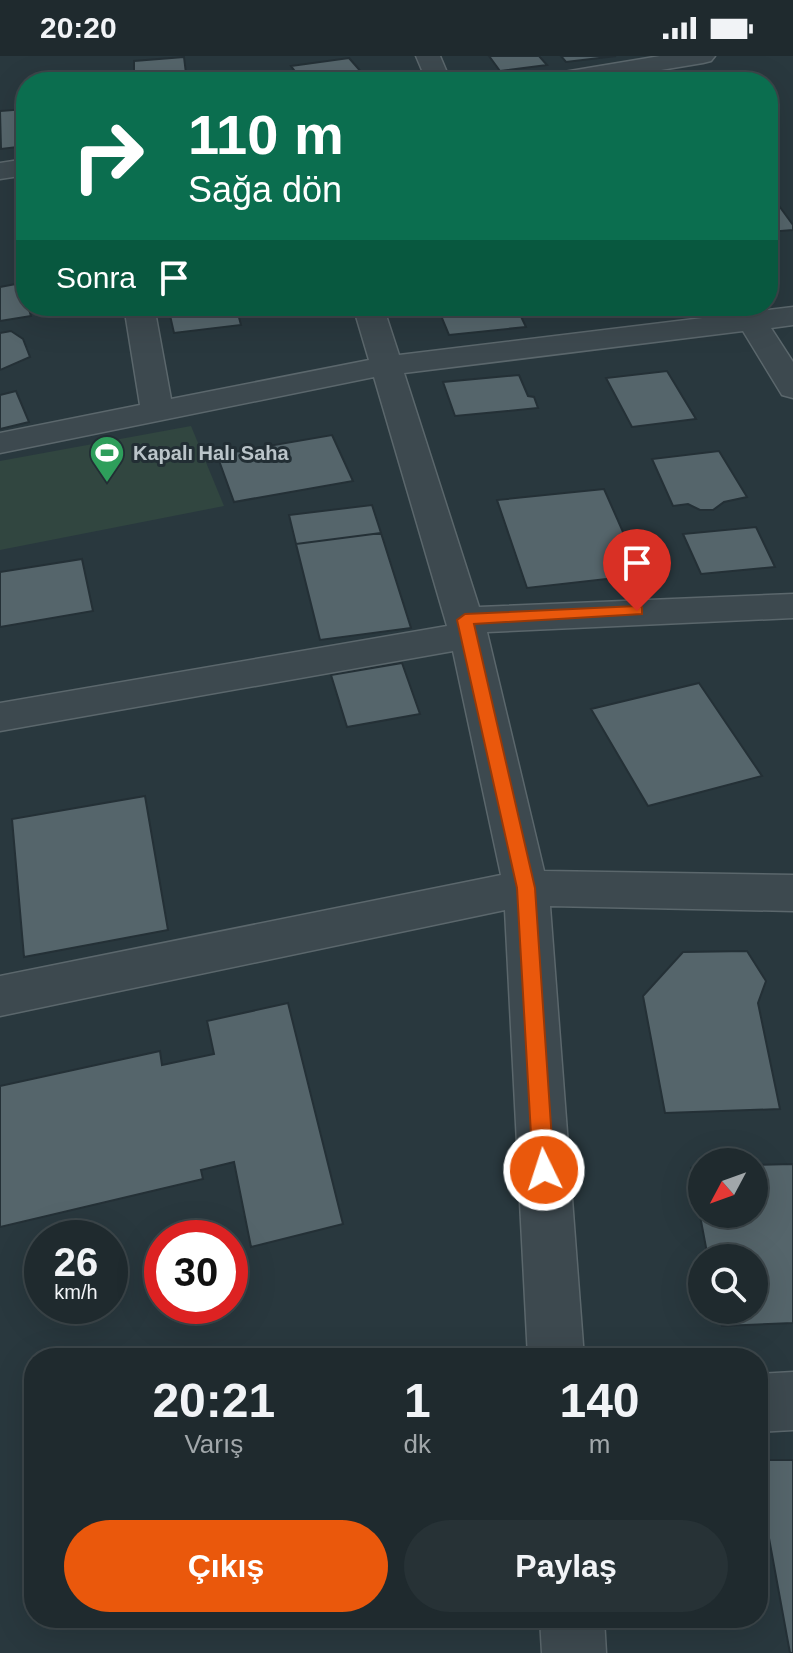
<!DOCTYPE html>
<html lang="tr">
<head>
<meta charset="utf-8">
<style>
	:root { --surface:#1f2a2e; --page:#273236; --text:#f1f3f6; --muted:#a1a7aa; --line:#3c464a; --accent:#ea580c }
	body { margin:0; font-family:Arial,sans-serif; background:var(--page); color:var(--text); height:100vh; display:flex; flex-direction:column; font-size:30px; white-space:nowrap }
	* { box-sizing:border-box; margin:0 }
	p { font-size:26px; color:var(--muted) }
	.icon { flex:none; width:44px; height:44px; fill:none; stroke:currentColor; stroke-width:2; stroke-linecap:round; stroke-linejoin:round }
	.map { position:relative; flex:1; overflow:hidden }
	.drawer { position:absolute; left:24px; top:1292px; width:744px; height:280px; display:flex; flex-direction:column; background:var(--surface); border-radius:32px; box-shadow:0 8px 32px #0002,0 0 0 2px var(--line) }
	.drawer>* { flex:none }
	.banner { position:absolute; left:16px; top:16px; width:762px; height:244px; border-radius:32px; box-shadow:0 8px 32px #0002,0 0 0 2px var(--line); background:#0b6e4f; color:#fff; overflow:hidden }
	.needle { width:52px; rotate:229deg }
	.fabs { position:absolute; left:688px; top:1092px; display:grid; gap:16px }
	.fabs a { display:grid; place-items:center; width:80px; height:80px; border-radius:50%; background:var(--surface); box-shadow:0 8px 32px #0002,0 0 0 2px var(--line); font-size:40px }
	.speed { position:absolute; left:24px; top:1164px; display:flex; gap:16px; font-size:40px; font-weight:700; text-align:center }
	.speed>* { display:grid; place-content:center; width:104px; height:104px; border-radius:50%; background:var(--surface); box-shadow:0 8px 32px #0002,0 0 0 2px var(--line); line-height:1 }
	.speed small { font-size:20px; font-weight:400 }
	.speed .limit { border:12px solid #d22; background:#fff; color:#111 }
	.pin { position:absolute; display:grid; place-items:center; width:68px; height:68px; color:#fff; margin:-82px -34px; border-radius:50% 50% 50% 0; rotate:-45deg; box-shadow:0 0 8px #0007 }
	.pin .icon { rotate:45deg }
	.me { position:absolute; width:88px; margin:-44px; rotate:356deg; stroke-linejoin:round; filter:drop-shadow(0 0 6px #0008) }
	.turn { display:flex; align-items:center; gap:28px; height:168px; padding:0 40px; font-size:36px }
	.turn .icon { width:104px; height:104px; stroke-width:2.5 }
	.turn b { display:block; font-size:56px; line-height:68px }
	.then { display:flex; align-items:center; height:76px; padding:0 40px; background:#0003; gap:16px; font-size:30px }
	.eta { display:flex; justify-content:space-evenly; align-items:center; height:136px; text-align:center }
	.eta b { font-size:48px; font-weight:600; line-height:56px }
	.cta { display:flex; gap:16px; margin-top:auto; padding:16px 40px }
	.cta a { flex:1; height:92px; border-radius:48px; background:var(--accent); color:#fff; font-size:32px; font-weight:600; line-height:92px; text-align:center }
	.cta a+a { background:var(--page); color:var(--text) }
	.status { display:flex; justify-content:space-between; align-items:center; height:56px; padding:0 40px; background:var(--surface); direction:ltr }
	.status svg { height:22px; fill:currentColor }
	.map>svg:first-child { display:block }
</style>
</head>
<body>
<div class="status"><b>20:20</b><svg viewBox="0 0 49 12"><path d="M0 12V9h3v3zM5 12V6h3v6zM10 12V3h3v9zM15 12V0h3v12zM26 1h20v11H26zM47 4h2v5h-2z"/></svg></div>
<div class="map">
<svg width="793" height="1597" viewBox="0 0 793 1597">
	<rect width="100%" height="100%" fill="#29383e"/>
	<path fill="#314640" d="M191 370 224 450 0 494V405Z"/>
	<path fill="#55656b" stroke="#243036" stroke-width="2" d="M489 0H539L547 9 500 15Z
		M561 0H616L566 6Z
		M184 1 187 26H140L134 20V5Z
		M349 2 370 26H303L291 10Z
		M26 53V90L1 93 0 55Z
		M774 143 793 169V174L768 176V144Z
		M21 227 31 260 0 265V231Z
		M208 250H236L241 269 174 277 169 255Z
		M487 250H516L526 271 449 279 439 255Z
		M11 275 23 283 30 301 0 314V277Z
		M667 315 696 363 632 371 606 322Z
		M519 319 528 340 534 341 538 352 455 360 443 326Z
		M16 335 29 366 0 373V339Z
		M332 379 353 425 234 446 217 399Z
		M719 395 747 441 724 446 713 454H700L688 448 673 450 652 403Z
		M604 433 642 519 527 532 497 444Z
		M372 449 381 477 296 488 289 459Z
		M756 471 775 511 701 518 683 478Z
		M381 477 411 572 320 584 296 488Z
		M82 503 93 555 0 571V516Z
		M402 607 420 658 347 671 331 619Z
		M699 627 762 720 648 750 591 653Z
		M145 740 168 874 24 901 12 763Z
		M747 895 766 925 758 947 780 1053 665 1057 643 940 683 896Z
		M288 947 343 1168 251 1191 234 1106 201 1114 203 1123 0 1171V1030L160 995 162 1009 214 998 207 965Z
		M793 1108V1267L722 1270 718 1254H754V1202H708L691 1112 702 1111V1158H754V1109Z
		M758 1404H793V1597H790L758 1422Z"/>
	<g fill="none" stroke-linecap="round" stroke-linejoin="round">
		<defs>
			<path id="minor" d="M416 0H440L451 26H427Z
				M660 0H715L711 5 703 7 589 26H534L537 21 546 19Z
				M26 103V119L0 123V107Z
				M124 250H154L171 343 369 304 353 250H383L399 299 793 251V269L771 272 793 306V342L782 339 743 275 404 317 479 551 793 538V562L487 576 544 815 793 819V855L550 850 584 1302H528L505 854 0 960V920L501 819 453 595 0 675V647L447 570 374 321 0 397V377L140 349Z
				M793 1316V1374L758 1376V1318Z
				M540 1562H604L606 1597H542Z"/>
		</defs>
		<use href="#minor" stroke="#5b676c" stroke-width="3"/>
		<use href="#minor" fill="#3d494f" fill-rule="evenodd"/>
	</g>
	<path fill="#ea580c" stroke="#983908" stroke-width="2" d="M637 550 642 551V558L474 568 535 832 554 1114 551 1121 544 1124 536 1121 533 1114 517 832 457 564 465 558Z"/>
	<defs>
		<symbol id="stadium-pin" viewBox="-11 -11 22 30"><path d="M0 17L-7.5 6A9.5 9.5 0 1 1 7.5 6Z" fill="#2e9e5b" stroke="#222e34"/><path d="M0-5a6.5 5 0 1 0 0 10a6.5 5 0 1 0 0-10ZM-3.5-1.8h7v3.6h-7Z" fill="#fff"/></symbol>
	</defs>
	<g fill-rule="evenodd">
		<use href="#stadium-pin" x="87" y="377" width="40" height="54"/>
	</g>
	<g text-anchor="middle" stroke-width="6" stroke-linejoin="round" paint-order="stroke">
		<g font-size="20" font-weight="bold" fill="#bac4c9" stroke="#222e34" text-anchor="start">
			<text x="133" y="404">Kapalı Halı Saha</text>
		</g>
	</g>
</svg>
<div class="fabs">
<a><svg class="needle" viewBox="-14 -14 28 28"><path d="M0-13l5 13h-10z" fill="#e53935"/><path d="M0 13l5-13h-10z" fill="#a1a7aa"/></svg></a>
<a><svg class="icon" aria-label="search" viewBox="0 0 24 24"><circle cx="10" cy="10" r="6"/><path d="M15 15l6 6"/></svg></a>
</div>
<div class="speed"><div>26<small>km/h</small></div><div class="limit">30</div></div>
<div class="pin" style="left:637px;top:555px;background:#d93025"><svg class="icon" aria-label="arrive" viewBox="0 0 24 24"><path d="M6 21V4h12l-3 4 3 4H6"/></svg></div>
<svg class="me" style="left:544px;top:1114px" viewBox="-20 -20 40 40"><circle r="17" fill="#ea580c" stroke="#fff" stroke-width="3"/><path d="M0-11L8 9 0 5-8 9z" fill="#fff"/></svg>
<div class="banner">
<div class="turn"><svg class="icon" aria-label="right" viewBox="0 0 24 24"><path d="M7 20v-9h11M14 6l5 5-5 5"/></svg><div><b>110 m</b>Sağa dön</div></div>
<div class="then">Sonra<svg class="icon" aria-label="arrive" viewBox="0 0 24 24"><path d="M6 21V4h12l-3 4 3 4H6"/></svg></div>
</div>
<section class="drawer">
<div class="eta">
<div><b>20:21</b><p>Varış</p></div>
<div><b>1</b><p>dk</p></div>
<div><b>140</b><p>m</p></div>
</div>
<div class="cta"><a>Çıkış</a><a>Paylaş</a></div>
</section>
</div>
</body>
</html>
